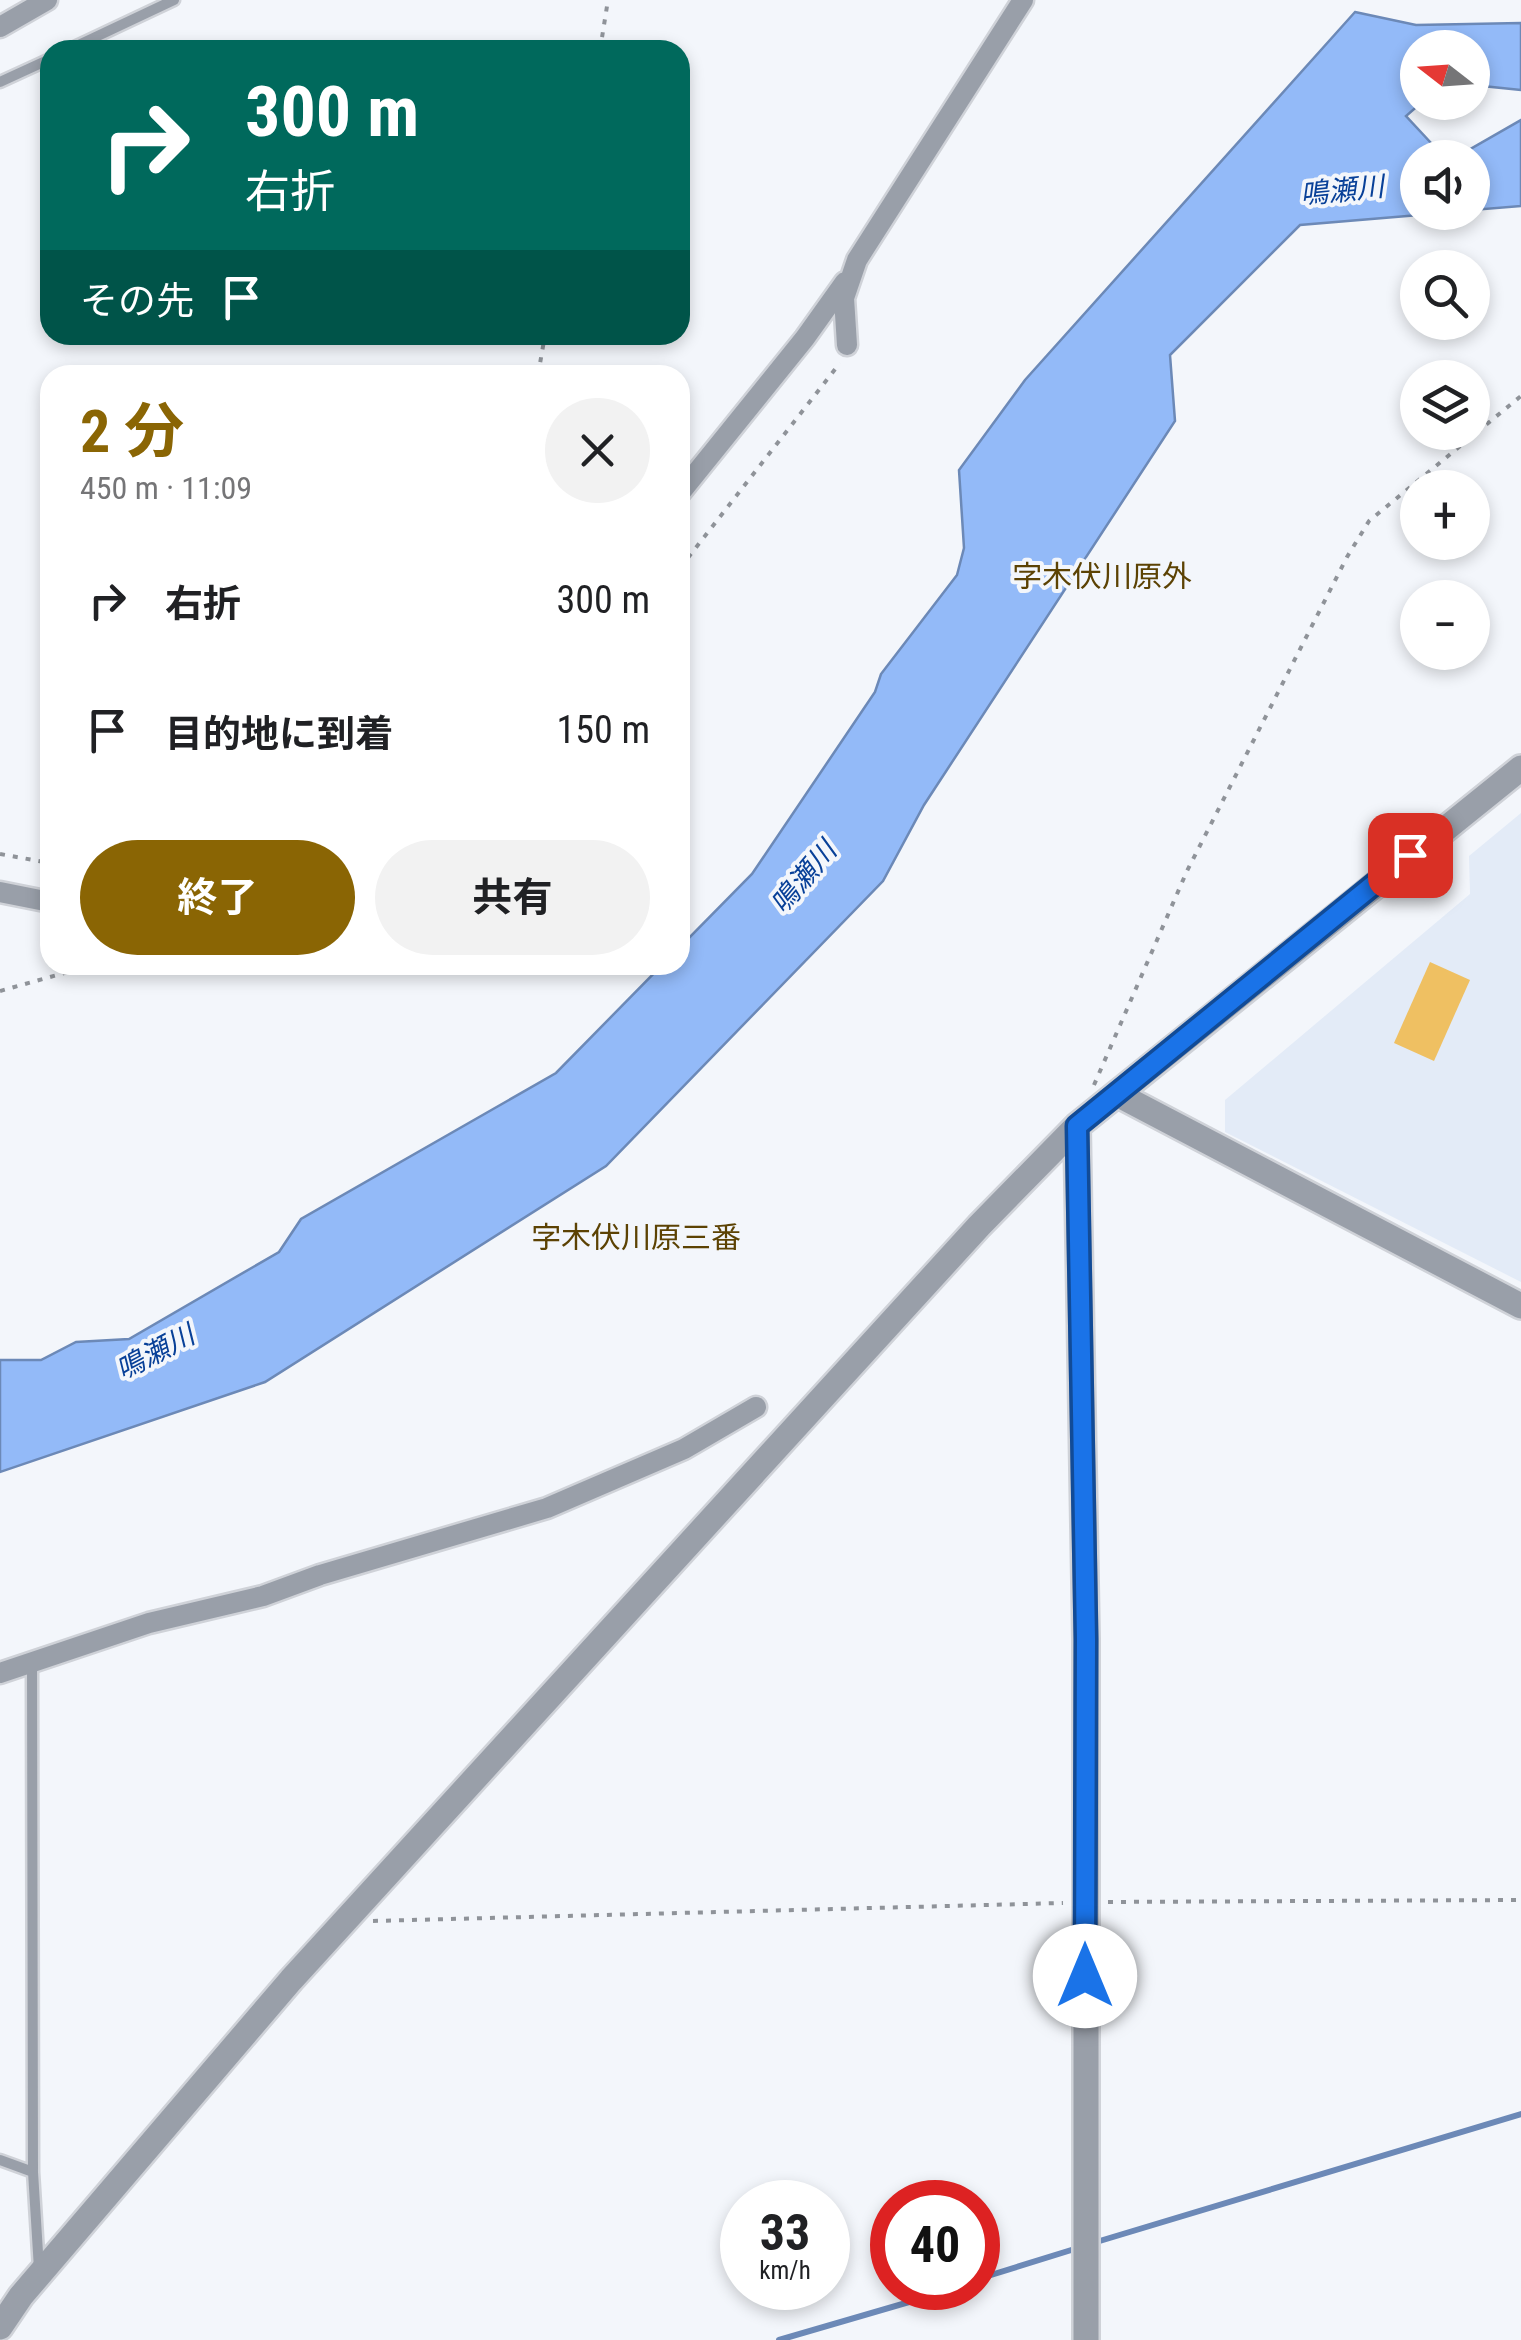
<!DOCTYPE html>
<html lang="ja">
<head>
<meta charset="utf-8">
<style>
	:root { --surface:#fff; --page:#f2f2f2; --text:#202124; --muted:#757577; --accent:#8a6504 }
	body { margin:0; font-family:"Roboto Condensed","Noto Sans JP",sans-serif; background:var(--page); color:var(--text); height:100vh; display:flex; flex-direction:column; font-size:38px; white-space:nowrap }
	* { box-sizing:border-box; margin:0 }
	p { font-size:32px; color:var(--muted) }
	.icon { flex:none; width:55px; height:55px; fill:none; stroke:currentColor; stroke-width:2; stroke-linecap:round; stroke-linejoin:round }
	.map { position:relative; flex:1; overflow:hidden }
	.side { position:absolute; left:40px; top:365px; width:650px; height:610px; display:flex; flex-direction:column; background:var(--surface); border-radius:30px; box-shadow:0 5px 15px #0003 }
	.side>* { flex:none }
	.top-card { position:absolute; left:40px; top:40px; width:650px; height:305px; border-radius:30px; box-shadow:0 5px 15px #0003; background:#00695c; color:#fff; overflow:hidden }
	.needle { width:65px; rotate:287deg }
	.fabs { position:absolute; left:1400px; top:30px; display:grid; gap:20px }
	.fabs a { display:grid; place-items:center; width:90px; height:90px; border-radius:50%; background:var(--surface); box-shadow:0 5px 15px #0003; font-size:50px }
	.speed { position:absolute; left:720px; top:2180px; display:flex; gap:20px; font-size:50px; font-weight:700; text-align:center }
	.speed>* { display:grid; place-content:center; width:130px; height:130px; border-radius:50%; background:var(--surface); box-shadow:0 5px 15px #0003; line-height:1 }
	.speed small { font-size:25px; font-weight:400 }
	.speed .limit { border:15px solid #d22; background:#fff; color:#111 }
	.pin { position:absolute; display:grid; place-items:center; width:85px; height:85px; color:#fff; margin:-42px; border-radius:20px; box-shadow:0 5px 15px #0006 }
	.me { position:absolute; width:110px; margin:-55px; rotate:0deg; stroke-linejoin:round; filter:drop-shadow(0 0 8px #0008) }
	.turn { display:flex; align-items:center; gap:35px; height:210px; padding:0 40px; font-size:45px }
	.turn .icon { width:130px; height:130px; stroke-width:2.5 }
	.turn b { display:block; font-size:70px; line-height:85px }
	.then { display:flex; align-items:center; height:95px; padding:0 40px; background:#0003; gap:20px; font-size:38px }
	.round { display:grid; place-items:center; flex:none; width:105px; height:105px; border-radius:52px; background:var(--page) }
	.headline { display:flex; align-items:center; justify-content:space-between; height:170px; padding:0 40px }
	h1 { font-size:60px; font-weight:700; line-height:75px; color:var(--accent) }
	.button { display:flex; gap:20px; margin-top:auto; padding:20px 40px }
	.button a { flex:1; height:115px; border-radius:60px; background:var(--accent); color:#fff; font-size:40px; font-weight:700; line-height:115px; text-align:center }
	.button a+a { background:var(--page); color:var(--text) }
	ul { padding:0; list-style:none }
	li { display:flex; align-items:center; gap:30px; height:130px; padding:0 40px }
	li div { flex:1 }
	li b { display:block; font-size:38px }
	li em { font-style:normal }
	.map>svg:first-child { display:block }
</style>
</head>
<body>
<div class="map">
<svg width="1521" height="2340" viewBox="0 0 1521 2340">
	<rect width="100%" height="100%" fill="#f3f6fb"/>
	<path fill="#e3ebf7" d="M1521 813V1282L1225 1132V1100L1470 894 1469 856Z"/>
	<path fill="#93baf8" stroke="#6c89b7" stroke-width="2.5" d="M1355 12 1416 25 1521 23V90L1473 85 1472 48H1418V102L1421 103 1406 116 1432 144 1458 156 1521 120V206L1473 210 1472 158H1418V212L1443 213 1300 225 1170 355 1175 421 924 805 883 881 606 1166 265 1382 0 1472V1360H41L76 1342 129 1339 279 1252 301 1219 556 1073 662 965H680V947L752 874 875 692 881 674 957 575 964 548 959 470 1025 380Z"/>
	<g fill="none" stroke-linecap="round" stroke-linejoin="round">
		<path stroke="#6c89b7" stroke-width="6" d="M1093 2243 1521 2114
			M978 2279 1081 2247
			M779 2340 957 2288"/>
	</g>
	<path fill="#efc062" d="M1430 962 1470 980 1434 1061 1394 1043Z"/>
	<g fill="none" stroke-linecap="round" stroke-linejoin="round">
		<defs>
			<path id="service" d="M68 50 174 0
				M0 82 50 59
				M32 1661 33 2172 39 2269
				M0 2160 33 2172"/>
			<path id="minor" d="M0 27 47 0
				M847 345 844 298 857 260 1023 0
				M680 493 805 338 845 282
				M0 892 50 902
				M0 1673 149 1623 263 1596 320 1575 547 1508 684 1449 756 1407"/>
			<path id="tertiary" d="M1117 1094 1521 1306
				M1077 1126 1086 1639V2340
				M0 2327 21 2296 291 1980 979 1226 1077 1126 1521 768"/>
		</defs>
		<use href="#service" stroke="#cfd2d8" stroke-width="15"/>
		<use href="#minor" stroke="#cfd2d8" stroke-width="25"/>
		<use href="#tertiary" stroke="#cfd2d8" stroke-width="30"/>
		<path stroke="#8f9399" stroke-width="4" stroke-dasharray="5 8" stroke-linecap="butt" d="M600 50 608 0
			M538 375 545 335
			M680 568 840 363
			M0 854 50 863
			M0 991 93 965
			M1094 1085 1187 871 1347 557 1369 521 1521 396
			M1108 1902 1521 1900
			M373 1921 1063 1903"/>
		<use href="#service" stroke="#999fa9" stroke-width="10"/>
		<use href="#minor" stroke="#999fa9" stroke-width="20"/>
		<use href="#tertiary" stroke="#999fa9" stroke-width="25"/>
	</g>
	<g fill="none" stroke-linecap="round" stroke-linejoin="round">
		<defs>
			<path id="route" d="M1085 1976 1086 1639 1077 1126 1410 855"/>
		</defs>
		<use href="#route" stroke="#114b97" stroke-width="25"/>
		<use href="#route" stroke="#1a73e8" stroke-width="18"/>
	</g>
	<g text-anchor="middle" stroke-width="8" stroke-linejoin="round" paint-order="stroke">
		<g font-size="28" font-style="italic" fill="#084098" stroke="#f3f6fb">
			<text transform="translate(1342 190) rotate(-6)" y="10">鳴瀬川</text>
			<text transform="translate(803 877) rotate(-50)" y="10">鳴瀬川</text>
			<text transform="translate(155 1352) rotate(-28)" y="10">鳴瀬川</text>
		</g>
		<g font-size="30" fill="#5c4203" stroke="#f3f6fb">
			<text x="1102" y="587">字木伏川原外</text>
			<text x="636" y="1248">字木伏川原三番</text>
		</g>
	</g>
</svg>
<div class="fabs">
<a><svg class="needle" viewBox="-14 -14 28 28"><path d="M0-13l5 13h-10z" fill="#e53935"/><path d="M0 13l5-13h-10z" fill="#757577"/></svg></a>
<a><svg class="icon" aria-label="sound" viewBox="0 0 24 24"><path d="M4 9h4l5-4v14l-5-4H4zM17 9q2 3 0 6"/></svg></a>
<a><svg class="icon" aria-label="search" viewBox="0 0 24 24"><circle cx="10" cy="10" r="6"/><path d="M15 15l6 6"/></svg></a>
<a><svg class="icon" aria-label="layers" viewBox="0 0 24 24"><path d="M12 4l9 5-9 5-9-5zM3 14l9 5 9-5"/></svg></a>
<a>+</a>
<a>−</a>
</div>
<div class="speed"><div>33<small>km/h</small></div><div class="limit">40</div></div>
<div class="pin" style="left:1410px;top:855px;background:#d93025"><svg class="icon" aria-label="arrive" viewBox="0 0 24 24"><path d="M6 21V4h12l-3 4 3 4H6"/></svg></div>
<svg class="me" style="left:1085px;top:1976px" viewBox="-20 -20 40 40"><circle r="19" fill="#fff"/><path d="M0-13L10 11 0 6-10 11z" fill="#1a73e8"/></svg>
<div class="top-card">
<div class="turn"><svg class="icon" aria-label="right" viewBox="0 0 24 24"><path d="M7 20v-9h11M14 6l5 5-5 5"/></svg><div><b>300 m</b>右折</div></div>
<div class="then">その先<svg class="icon" aria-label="arrive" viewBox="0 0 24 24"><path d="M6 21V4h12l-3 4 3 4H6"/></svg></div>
</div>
<section class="side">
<div class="headline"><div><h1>2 分</h1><p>450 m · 11:09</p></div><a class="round"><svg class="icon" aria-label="close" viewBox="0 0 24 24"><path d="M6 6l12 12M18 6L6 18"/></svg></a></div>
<ul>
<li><svg class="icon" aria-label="right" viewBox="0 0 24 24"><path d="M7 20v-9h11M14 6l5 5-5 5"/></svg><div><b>右折</b></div><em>300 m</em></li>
<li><svg class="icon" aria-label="arrive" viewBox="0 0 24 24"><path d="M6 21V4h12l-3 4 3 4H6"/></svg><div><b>目的地に到着</b></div><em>150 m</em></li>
</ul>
<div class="button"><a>終了</a><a>共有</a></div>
</section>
</div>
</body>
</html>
